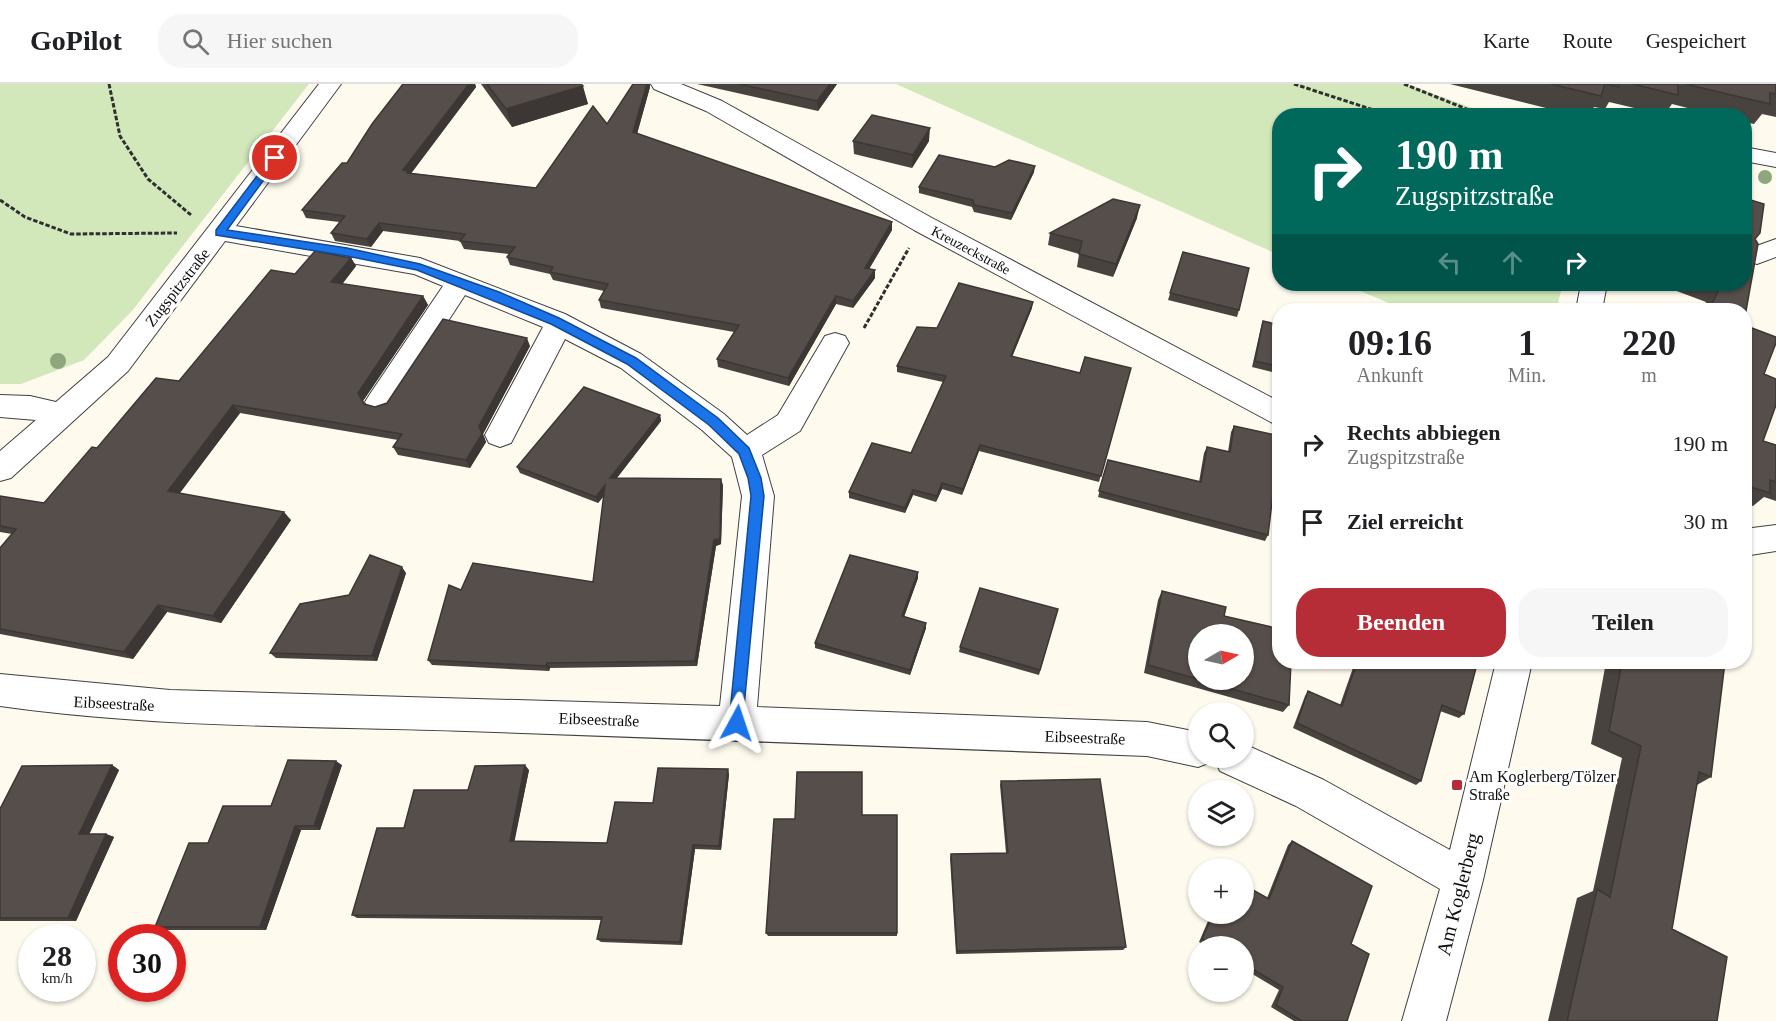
<!DOCTYPE html>
<html lang="de">
<head>
<meta charset="utf-8">
<style>
	:root { --surface:#fff; --page:#f6f6f6; --text:#202124; --muted:#757577; --line:#e0e0e0; --accent:#b62d37 }
	body { margin:0; font-family:"Times New Roman",serif; background:var(--page); color:var(--text); height:100vh; display:flex; flex-direction:column; font-size:22px; white-space:nowrap }
	* { box-sizing:border-box; margin:0 }
	p { font-size:20px; color:var(--muted) }
	.icon { flex:none; width:33px; height:33px; fill:none; stroke:currentColor; stroke-width:2; stroke-linecap:round; stroke-linejoin:round }
	.map { position:relative; flex:1; overflow:hidden }
	.side { position:absolute; left:1272px; top:219px; width:480px; height:366px; display:flex; flex-direction:column; background:var(--surface); border-radius:24px; box-shadow:0 2px 4px #0004 }
	.side>* { flex:none }
	.top-card { position:absolute; left:1272px; top:24px; width:480px; height:183px; border-radius:24px; box-shadow:0 2px 4px #0004; background:#00695c; color:#fff; overflow:hidden }
	.needle { width:39px; rotate:81deg }
	.buttons { position:absolute; left:1188px; top:540px; display:grid; gap:12px }
	.buttons a { display:grid; place-items:center; width:66px; height:66px; border-radius:50%; background:var(--surface); box-shadow:0 2px 4px #0004; font-size:30px }
	.speed { position:absolute; left:18px; top:840px; display:flex; gap:12px; font-size:30px; font-weight:700; text-align:center }
	.speed>* { display:grid; place-content:center; width:78px; height:78px; border-radius:50%; background:var(--surface); box-shadow:0 2px 4px #0004; line-height:1 }
	.speed small { font-size:15px; font-weight:400 }
	.speed .limit { border:9px solid #d22; background:#fff; color:#111 }
	.pin { position:absolute; display:grid; place-items:center; width:51px; height:51px; color:#fff; margin:-26px; border:3px solid #fff; border-radius:50%; box-shadow:0 2px 6px #0007 }
	.me { position:absolute; width:66px; margin:-33px; rotate:5deg; stroke-linejoin:round; filter:drop-shadow(0 0 4px #0008) }
	.turn { display:flex; align-items:center; gap:21px; height:126px; padding:0 24px; font-size:27px }
	.turn .icon { width:78px; height:78px; stroke-width:2.5 }
	.turn b { display:block; font-size:42px; line-height:51px }
	.lanes { display:flex; align-items:center; height:57px; padding:0 24px; background:#0003; justify-content:center; gap:30px; direction:ltr }
	.lanes .off { opacity:.35 }
	.eta { display:flex; justify-content:space-evenly; align-items:center; height:102px; text-align:center }
	.eta b { font-size:36px; font-weight:600; line-height:42px }
	.primary-button { display:flex; gap:12px; margin-top:auto; padding:12px 24px }
	.primary-button a { flex:1; height:69px; border-radius:24px; background:var(--accent); color:#fff; font-size:24px; font-weight:600; line-height:69px; text-align:center }
	.primary-button a+a { background:var(--page); color:var(--text) }
	ul { padding:0; list-style:none }
	li { display:flex; align-items:center; gap:18px; height:78px; padding:0 24px }
	li div { flex:1 }
	li b { display:block; font-size:22px }
	li em { font-style:normal }
	header { display:flex; align-items:center; gap:36px; box-sizing:border-box; height:84px; padding:0 30px; background:var(--surface); border-bottom:2px solid var(--line) }
	header strong { font-size:28px }
	nav { display:flex; gap:33px; margin-inline-start:auto; font-size:21px }
	.search { width:420px; height:54px; background:var(--page); display:flex; align-items:center; gap:15px; box-sizing:border-box; padding:0 21px; border-radius:24px; color:var(--muted); font-size:22px }
	.map>svg:first-child { display:block }
</style>
</head>
<body>
<header>
<strong>GoPilot</strong>
<div class="search"><svg class="icon" aria-label="search" viewBox="0 0 24 24"><circle cx="10" cy="10" r="6"/><path d="M15 15l6 6"/></svg>Hier suchen</div>
<nav><a>Karte</a><a>Route</a><a>Gespeichert</a></nav>
</header>
<div class="map">
<svg width="1776" height="937" viewBox="0 0 1776 937">
	<rect width="100%" height="100%" fill="#fefbee"/>
	<path fill="#d2e7ba" d="M0 0H309L132 227 84 276 21 300H0Z
		M896 0H1406L1492 31 1280 32 1279 171Z
		M1344 200H1563L1556 226H1405Z"/>
	<g fill="none" stroke-linecap="round" stroke-linejoin="round">
		<defs>
			<path id="minor" d="M319 0H341L236 142 420 174 565 230 641 270 724 330 747 351 778 331 825 252 835 249 845 252 849 259 800 347 762 371 774 412 757 623 1147 638 1198 648V674H1213L1211 678 1198 683 1147 672C920 663 693 655 466 647 310 642 155 644 0 622V590L170 606 720 622 742 412 732 373 702 346 621 284 565 255 511 359 500 363 489 359 485 351 543 243 465 211 390 326 380 329 370 326 365 318 370 310 443 202 414 190 225 157 128 287 11 394 0 397V367L36 336 0 333V311L30 312 56 318 108 273Z
				M651 0H681L722 17 932 134 1280 318V343L914 146 706 27 654 5Z
				M1744 63 1776 69V83L1744 77Z
				M1776 155V173L1757 180 1748 177 1744 170 1748 165Z
				M1581 200H1607L1602 226H1576Z
				M1776 441V467L1744 472V445Z
				M1496 578H1532L1483 796 1446 937H1402L1440 805 1296 722 1220 687 1214 674H1244V660L1324 696 1450 766Z"/>
		</defs>
		<use href="#minor" stroke="#404040" stroke-width="2"/>
		<path stroke="#2f2f2f" stroke-width="3" stroke-dasharray="4.5 2" stroke-linecap="butt" d="M109 0 120 52 148 95 191 131
			M1294 0 1392 32
			M1404 0 1484 32
			M0 116 25 133 71 150 177 149
			M864 244 909 164"/>
		<use href="#minor" fill="#fff" fill-rule="evenodd"/>
	</g>
	<g fill="#8da67d">
		<circle cx="1765" cy="93" r="7"/>
		<circle cx="58" cy="277" r="8"/>
	</g>
	<path fill="#494340" d="M403 0H475L476 3 411 89 536 104 607 40 650 3 637 50 892 138V146L869 185 875 194 853 224 836 220 789 302 718 283 717 275 734 248 601 224 599 216 604 207 553 196 550 190 510 181 507 173 509 170 464 165 460 157 383 147 371 163 335 157 331 149 339 138 306 134 302 126 347 79Z
		M481 0H581L588 20 512 43Z
		M697 0H837L818 27Z
		M1450 0H1776V33L1762 30 1754 40 1744 38V32H1719L1672 20 1664 31 1609 18 1605 25 1594 23 1588 32H1578Z
		M853 57H929L912 84 854 70Z
		M995 83 1034 88 1011 136 974 128 972 123 919 109V103Z
		M1137 134 1113 193 1077 183 1079 170 1048 161 1050 149Z
		M1755 155 1744 226H1702L1706 218 1658 200H1744Z
		M1183 168 1239 226 1237 233 1168 216Z
		M351 174 356 182 342 200 423 212 428 221 363 317 365 320 375 323 387 319 530 262 483 350 486 358 470 384 398 371 393 363 398 356 240 329 180 409 291 436 221 539 167 528 133 575 0 550V464L12 450 0 448V412L44 419 97 364 179 297 295 190Z
		M1032 224 1012 273 1080 289 1131 284 1099 398 979 367 962 411 942 405 936 418 913 411 905 429 849 414V408L911 369 943 298 897 288V282L937 244Z
		M1263 237 1280 241V290L1252 283 1261 243Z
		M1744 241 1764 290 1763 357 1776 361V417L1764 413 1753 422 1744 420Z
		M660 331 661 337 617 394 723 401 721 460 716 462 697 582 550 584 549 587 432 581 428 576 461 506 593 498 604 412 598 419 520 389 517 383Z
		M1234 342 1268 451 1265 457 1098 413 1108 376 1199 398 1204 369 1207 363 1228 368 1231 348Z
		M918 488V494L904 533 926 539V544L910 591 815 564V559Z
		M406 489 377 577 276 574 270 569Z
		M1162 507 1289 621 1283 628 1144 589 1158 516Z
		M1058 525 1039 591 959 568 960 563Z
		M1355 578H1462L1464 630 1459 634 1440 627 1421 697 1416 701 1293 644 1305 612 1308 607 1340 621Z
		M1606 578H1725L1711 693 1697 701 1672 845 1717 937H1548L1577 814 1593 807 1622 674 1591 660Z
		M112 681 119 686 89 750H106L114 753 76 837H0V725Z
		M342 681 320 746H301L266 846H163L155 843 208 759Z
		M529 686 514 757 607 759 653 719 729 690 721 766 695 765 682 861 601 858 597 855 601 836 357 834 352 831 468 706Z
		M1001 697 1126 863 1123 866 956 870 950 774 951 770 1006 769 1000 701Z
		M862 731H897V852H768L766 849 795 735Z
		M1292 757 1351 860 1347 937H1294L1271 923 1279 906 1244 885V862H1207L1199 858 1211 830H1244L1267 814 1288 761Z"/>
	<path fill="#3c3734" d="M469 0H475L476 3 410 91 403 86Z
		M647 0H650V3L635 57 633 48Z
		M830 0H837L818 27 817 17Z
		M583 2 588 20 512 43 506 25Z
		M930 44 929 57 912 84 913 71Z
		M1035 82 1034 88 1011 136 1012 129Z
		M1140 121 1137 134 1113 193 1116 180Z
		M892 138V146L865 192V184Z
		M379 139 383 147 371 163 367 155Z
		M351 174 356 182 337 207 331 198Z
		M875 186V194L853 224V217Z
		M423 212 428 221 363 317 369 328 358 309Z
		M836 212V220L789 302 788 294Z
		M1033 218 1032 224 1010 278 1011 272Z
		M527 254 530 262 483 350 486 358 470 384 466 376 479 342Z
		M233 321 240 329 175 415 168 407Z
		M660 331 661 337 612 400 610 394Z
		M980 361 979 367 962 411 963 405Z
		M721 395 723 401 721 460 716 462 697 582 695 577Z
		M942 399V405L936 418 937 412Z
		M605 401 607 407 598 419 596 413Z
		M913 406V411L905 429V424Z
		M284 428 291 436 221 539 213 532Z
		M402 483 406 489 377 577 372 572Z
		M918 488V494L902 538V532Z
		M158 521 167 528 133 575 124 568Z
		M926 539V544L910 591V586Z
		M547 579 550 584 549 587 546 582Z
		M336 677 342 681 320 746 314 742Z
		M112 681 119 686 88 753 79 750Z
		M525 681 529 686 514 760 510 757Z
		M728 685 729 690 721 766 719 762Z
		M295 742 301 746 266 846 260 843Z
		M106 750 114 753 76 837 68 834Z
		M693 761 695 765 682 861 680 858Z"/>
	<path fill="#554e4a" stroke="#3c3734" stroke-width="1.5" fill-rule="evenodd" d="M403 0H469L403 86 408 87 407 89 536 104 593 22 607 40 633 0H647L633 48 892 138 865 184 875 186 853 217 836 212 788 294 717 275 739 241 599 216 608 200 550 188 553 183 507 173 515 163 460 157 465 150 379 139 367 155 331 149 345 132 302 126 342 79H347L372 40Z
		M487 0H581L583 2 506 25Z
		M739 0H830L817 17Z
		M1551 0H1619V3L1605 0 1601 12Z
		M1632 0H1678V11Z
		M1685 0H1776V10L1770 9V20Z
		M872 31 930 44 913 71 853 57Z
		M939 71 995 83 1009 76 1035 82 1012 129 974 121 973 116 919 103Z
		M1744 114 1764 120 1760 149 1755 155 1758 160 1744 238V226H1709L1720 203 1712 200H1744Z
		M1113 115 1140 121 1116 180 1079 170 1082 157 1050 149Z
		M315 167 351 174 331 198 423 212 358 309 364 320 375 323 387 319 443 235 527 254 479 342 482 350 466 376 393 363 402 350 233 321 168 407 284 428 213 532 158 521 124 568 0 545V464L16 445 0 442V412L44 419 92 363 97 364 156 294 179 297 271 186 295 190Z
		M1183 168 1249 184 1239 226 1170 209Z
		M959 199 1033 218 1011 272 1080 289 1085 273 1131 284 1101 392 980 361 963 405 942 399 937 412 913 406 905 424 849 408 872 359 911 369 946 292 897 282 917 243 937 244Z
		M1263 237 1280 241V283L1255 277Z
		M1744 241 1776 253V259L1764 290 1776 295V321L1763 357 1776 361V398L1770 396V409L1744 401Z
		M584 303 660 331 610 394 721 395 720 455 714 456 695 577 547 579 546 582 428 576 449 501 461 506 473 479 593 498 605 401 596 413 517 383Z
		M1234 342 1280 352 1268 451 1099 407 1108 376 1201 398 1207 363 1230 368Z
		M370 471 402 483 372 572 270 569 300 520 349 511Z
		M850 471 918 488 902 532 926 539 910 586 815 559Z
		M980 504 1058 525 1040 586 960 563Z
		M1162 507 1226 523 1224 532 1280 545V578H1291L1289 621 1148 581ZM1198 550H1244V596H1198Z
		M1357 578H1462L1476 584 1464 630 1442 621 1421 697 1297 639 1308 607 1342 622Z
		M1622 578H1725L1711 693 1699 688 1672 845 1727 873 1717 937H1567L1597 805 1610 813 1641 662 1609 647Z
		M288 676 336 677 314 742H295L260 843H155L189 759H208L223 722H271Z
		M112 681 79 750H106L68 834H0V725L22 682Z
		M525 681 510 757 607 759 615 718 653 719 658 684 728 685 719 762 693 761 680 858 597 855 602 833 352 831 377 744H404L414 706H468L475 682Z
		M797 688H862V731H897V849H766L774 735H795Z
		M1100 695 1126 863 957 867 951 770 1008 769 1001 697Z
		M1292 757 1372 802 1351 860 1369 870 1347 937H1302L1276 921 1283 903 1244 880V862H1215L1202 855 1213 830H1244V801L1269 815Z"/>
	<path fill="#1a73e8" stroke="#114b97" stroke-width="1.5" d="M272 72 280 74 227 146 347 164 420 180 499 208 559 234 636 274 718 334 749 364 761 394 764 412 742 644H732L729 639 751 412 748 394 739 370 709 341 627 280 551 240 417 186 347 172 216 151V146Z"/>
	<rect fill="#b62d37" stroke="#fff" stroke-width="2" x="1451" y="695" width="12" height="12" rx="3"/>
	<g text-anchor="middle" stroke-width="6" stroke-linejoin="round" paint-order="stroke">
		<g font-size="14" fill="#0d0d0d" stroke="#fff">
			<text transform="translate(971 166) rotate(28)" y="5">Kreuzeckstraße</text>
		</g>
		<g font-size="16" fill="#0d0d0d" stroke="#fff">
			<text transform="translate(177 203) rotate(-52)" y="6">Zugspitzstraße</text>
			<text transform="translate(114 619) rotate(3)" y="6">Eibseestraße</text>
			<text transform="translate(599 635) rotate(2)" y="6">Eibseestraße</text>
			<text transform="translate(1085 653) rotate(2)" y="6">Eibseestraße</text>
		</g>
		<g font-size="16" fill="#0d0d0d" stroke="#fff" text-anchor="start">
			<text x="1469" y="698">Am Koglerberg/Tölzer<tspan x="1469" dy="18">Straße</tspan></text>
		</g>
		<g font-size="20" fill="#0d0d0d" stroke="#fff">
			<text transform="translate(1458 810) rotate(-76)" y="7">Am Koglerberg</text>
		</g>
	</g>
</svg>
<div class="buttons">
<a><svg class="needle" viewBox="-14 -14 28 28"><path d="M0-13l5 13h-10z" fill="#e53935"/><path d="M0 13l5-13h-10z" fill="#757577"/></svg></a>
<a><svg class="icon" aria-label="search" viewBox="0 0 24 24"><circle cx="10" cy="10" r="6"/><path d="M15 15l6 6"/></svg></a>
<a><svg class="icon" aria-label="layers" viewBox="0 0 24 24"><path d="M12 4l9 5-9 5-9-5zM3 14l9 5 9-5"/></svg></a>
<a>+</a>
<a>−</a>
</div>
<div class="speed"><div>28<small>km/h</small></div><div class="limit">30</div></div>
<div class="pin" style="left:275px;top:74px;background:#d93025"><svg class="icon" aria-label="arrive" viewBox="0 0 24 24"><path d="M6 21V4h12l-3 4 3 4H6"/></svg></div>
<svg class="me" style="left:737px;top:639px" viewBox="-20 -20 40 40"><path d="M0-17L14 15 0 8-14 15z" fill="#1a73e8" stroke="#fff" stroke-width="4"/></svg>
<div class="top-card">
<div class="turn"><svg class="icon" aria-label="right" viewBox="0 0 24 24"><path d="M7 20v-9h11M14 6l5 5-5 5"/></svg><div><b>190 m</b>Zugspitzstraße</div></div>
<div class="lanes"><svg class="icon off" aria-label="left" viewBox="0 0 24 24"><path d="M17 20v-9H6M10 6l-5 5 5 5"/></svg><svg class="icon off" aria-label="ahead" viewBox="0 0 24 24"><path d="M12 20V5M6 11l6-6 6 6"/></svg><svg class="icon" aria-label="right" viewBox="0 0 24 24"><path d="M7 20v-9h11M14 6l5 5-5 5"/></svg></div>
</div>
<section class="side">
<div class="eta">
<div><b>09:16</b><p>Ankunft</p></div>
<div><b>1</b><p>Min.</p></div>
<div><b>220</b><p>m</p></div>
</div>
<ul>
<li><svg class="icon" aria-label="right" viewBox="0 0 24 24"><path d="M7 20v-9h11M14 6l5 5-5 5"/></svg><div><b>Rechts abbiegen</b><p>Zugspitzstraße</p></div><em>190 m</em></li>
<li><svg class="icon" aria-label="arrive" viewBox="0 0 24 24"><path d="M6 21V4h12l-3 4 3 4H6"/></svg><div><b>Ziel erreicht</b></div><em>30 m</em></li>
</ul>
<div class="primary-button"><a>Beenden</a><a>Teilen</a></div>
</section>
</div>
</body>
</html>
